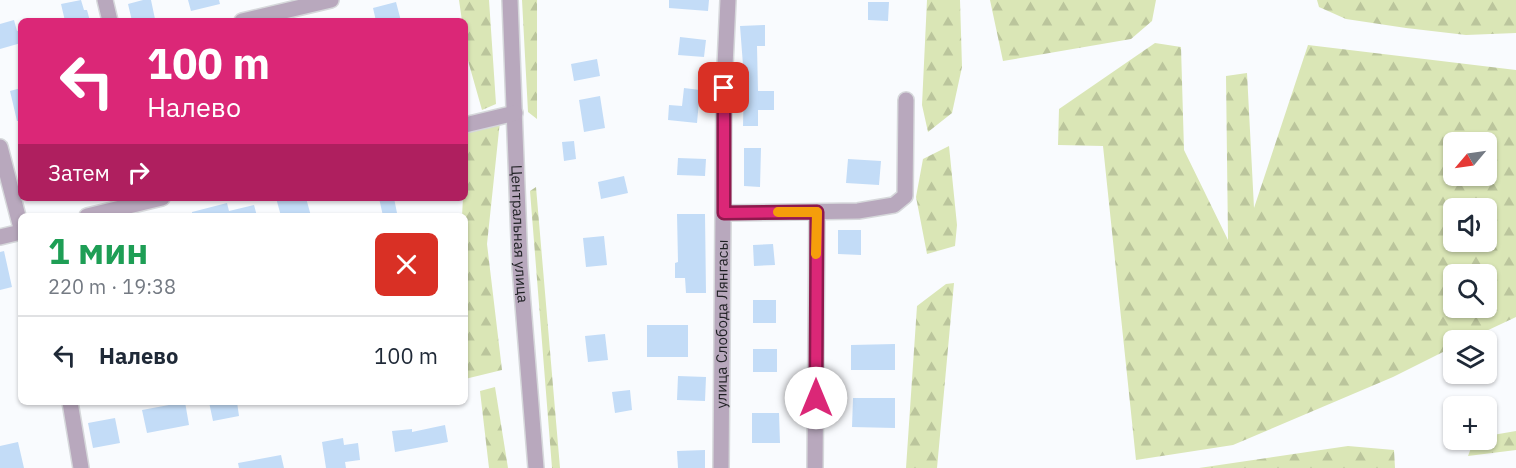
<!DOCTYPE html>
<html lang="ru">
<head>
<meta charset="utf-8">
<style>
	:root { --surface:#fff; --page:#f2f2f3; --text:#1f2937; --muted:#747a83; --line:#e0e1e3 }
	body { margin:0; font-family:"IBM Plex Sans",sans-serif; background:var(--page); color:var(--text); height:100vh; display:flex; flex-direction:column; font-size:22px; white-space:nowrap }
	* { box-sizing:border-box; margin:0 }
	p { font-size:20px; color:var(--muted) }
	.icon { flex:none; width:33px; height:33px; fill:none; stroke:currentColor; stroke-width:2; stroke-linecap:round; stroke-linejoin:round }
	.map { position:relative; flex:1; overflow:hidden }
	.panel { position:absolute; left:18px; top:213px; width:450px; height:192px; display:flex; flex-direction:column; background:var(--surface); border-radius:9px; box-shadow:0 2px 4px #0004 }
	.panel>* { flex:none }
	.top-card { position:absolute; left:18px; top:18px; width:450px; height:183px; border-radius:9px; box-shadow:0 2px 4px #0004; background:#db2777; color:#fff; overflow:hidden }
	.needle { width:39px; rotate:241deg }
	.fabs { position:absolute; left:1443px; top:132px; display:grid; gap:12px }
	.fabs a { display:grid; place-items:center; width:54px; height:54px; border-radius:9px; background:var(--surface); box-shadow:0 2px 4px #0004; font-size:30px }
	.pin { position:absolute; display:grid; place-items:center; width:51px; height:51px; color:#fff; margin:-26px; border-radius:12px; box-shadow:0 3px 9px #0006 }
	.me { position:absolute; width:66px; margin:-33px; rotate:0deg; stroke-linejoin:round; filter:drop-shadow(0 0 4px #0008) }
	.turn { display:flex; align-items:center; gap:21px; height:126px; padding:0 30px; font-size:27px }
	.turn .icon { width:78px; height:78px; stroke-width:2.5 }
	.turn b { display:block; font-size:42px; line-height:51px }
	.then { display:flex; align-items:center; height:57px; padding:0 30px; background:#0003; gap:12px; font-size:22px }
	.round { display:grid; place-items:center; flex:none; width:63px; height:63px; border-radius:9px; background:var(--page) }
	.overview { display:flex; align-items:center; justify-content:space-between; height:102px; padding:0 30px }
	h1 { font-size:36px; font-weight:700; line-height:45px; color:#1e9e55 }
	ul { padding:0; list-style:none }
	li { display:flex; align-items:center; gap:18px; height:78px; padding:0 30px; border-top:2px solid var(--line) }
	li div { flex:1 }
	li b { display:block; font-size:22px }
	li em { font-style:normal }
	.map>svg:first-child { display:block }
</style>
</head>
<body>
<div class="map">
<svg width="1516" height="468" viewBox="0 0 1516 468">
	<defs>
		<pattern id="forest-firs" width="22" height="20" patternUnits="userSpaceOnUse" patternTransform="scale(1.5)"><rect width="22" height="20" fill="#dae6b6"/><path d="M5 1l3.5 6h-7zM16 11l3.5 6h-7z" fill="#bbc59c"/></pattern>
	</defs>
	<rect width="100%" height="100%" fill="#f9fbfe"/>
	<path fill="url(#forest-firs)" fill-rule="evenodd" d="M459 0H489L496 104 482 110 465 50V21H462Z
		M522 0H537V119L528 112Z
		M927 0H960L962 67 952 113 928 132 922 105Z
		M990 0H1156L1152 21 1131 39 1003 61Z
		M1317 0H1516V33L1466 35 1406 28 1346 19 1319 7Z
		M1155 43 1181 47 1184 150 1228 240 1226 76 1247 73 1254 208 1308 45 1516 70V317L1467 340H1454L1453 347 1393 377 1233 445 1136 460 1103 146 1058 145 1059 109ZM1454 142H1486V176H1454ZM1454 208H1486V242H1454ZM1454 274H1486V308H1454Z
		M500 121 487 244 502 370 465 379V216H462L463 198H465L466 131Z
		M949 146 957 225 955 246 927 254 916 197 923 159Z
		M536 187 560 468H552L530 191Z
		M954 283 937 468H906L917 306 946 284Z
		M495 387 508 468H489L480 391Z
		M1516 431V450L1468 456 1474 440H1486L1487 436Z
		M1348 446 1394 450 1395 468H1199Z"/>
	<path fill="#c3dcf7" d="M81 0 84 10H87L90 21H65L61 4Z
		M143 0H151L155 19 132 21 128 4Z
		M188 0H219L220 4 191 11Z
		M669 0H709L708 11 669 8Z
		M396 2 401 21H376L373 8Z
		M868 2H889L888 21 868 20Z
		M14 20 17 31 21 30V43L0 49V24Z
		M765 25V46H757L758 91H774V110H758V126H743L744 78 740 26Z
		M680 37 706 40 704 57 678 55Z
		M597 59 600 76 574 81 571 64Z
		M21 88V121H17L10 91Z
		M684 88 700 90 697 123 668 120 669 105 682 106Z
		M600 96 605 128 584 132 579 100Z
		M574 141 576 159 564 161 562 142Z
		M744 148H761L760 187 744 186Z
		M678 158 706 159 705 176 677 175Z
		M848 159 881 161 879 185 846 183Z
		M624 176 628 193 601 199 598 182Z
		M276 198H306L311 216H281Z
		M379 198H394L397 213 383 216Z
		M227 203 229 211 254 205 257 216H192V212Z
		M677 214H705L706 293H686L685 278H675V263L678 262Z
		M838 230H861V255L838 254Z
		M604 236 607 265 586 267 583 238Z
		M773 244 775 265 754 266 753 245Z
		M4 251 12 287 0 290V252Z
		M753 300H776V323H753Z
		M647 325H688V357H647Z
		M605 334 608 360 588 362 585 336Z
		M895 344V370H851V345Z
		M753 349H777V372H753Z
		M678 376 706 377 705 401 677 400Z
		M630 390 632 410 615 413 612 392Z
		M853 398H895V428L852 427Z
		M185 402 189 425 147 433 142 410Z
		M209 402H237L239 416 213 421Z
		M752 413H779L780 443H752Z
		M115 418 120 443 93 448 88 423Z
		M445 425 448 442 395 452 392 431 412 429V432Z
		M343 438 344 445 358 443 360 460 345 462 346 468H326L322 442Z
		M18 442 24 468H0V446Z
		M705 450V468H678L677 451Z
		M281 455 284 468H239L238 463Z"/>
	<g fill="none" stroke-linecap="round" stroke-linejoin="round">
		<defs>
			<g id="minor">
				<path d="M105 0 110 21"/>
				<path id="s1" d="M510 0 520 267 536 468"/>
				<path d="M242 21 331 0"/>
				<path d="M465 125 515 113"/>
				<path d="M0 147 21 228"/>
				<path d="M724 213 858 211 894 205 905 196 906 100"/>
				<path d="M87 216 162 198"/>
				<path d="M0 237 21 232"/>
				<path d="M70 402 81 468"/>
				<path id="s2" d="M721 468 724 88 728 0"/>
				<path d="M815 468 817 212"/>
			</g>
		</defs>
		<use href="#minor" stroke="#d6d8db" stroke-width="18"/>
		<use href="#minor" stroke="#b8a8bd" stroke-width="15"/>
	</g>
	<g fill="none" stroke-linecap="round" stroke-linejoin="round">
		<defs>
			<path id="route" d="M724 88V213L817 212 816 398"/>
		</defs>
		<use href="#route" stroke="#8e194d" stroke-width="15"/>
		<use href="#route" stroke="#db2777" stroke-width="10"/>
		<path stroke="#f59e0b" stroke-width="10" d="M778 212H817L816 254"/>
	</g>
	<g text-anchor="middle" stroke-width="6" stroke-linejoin="round" paint-order="stroke">
		<g font-size="15" fill="#1e2023" stroke="#f9fbfe">
			<text dy="5" stroke="none"><textPath href="#s1" startOffset="234">Центральная улица</textPath></text>
			<text dy="5" stroke="none"><textPath href="#s2" startOffset="144">улица Слобода Лянгасы</textPath></text>
		</g>
	</g>
</svg>
<div class="fabs">
<a><svg class="needle" viewBox="-14 -14 28 28"><path d="M0-13l5 13h-10z" fill="#e53935"/><path d="M0 13l5-13h-10z" fill="#747a83"/></svg></a>
<a><svg class="icon" aria-label="sound" viewBox="0 0 24 24"><path d="M4 9h4l5-4v14l-5-4H4zM17 9q2 3 0 6"/></svg></a>
<a><svg class="icon" aria-label="search" viewBox="0 0 24 24"><circle cx="10" cy="10" r="6"/><path d="M15 15l6 6"/></svg></a>
<a><svg class="icon" aria-label="layers" viewBox="0 0 24 24"><path d="M12 4l9 5-9 5-9-5zM3 14l9 5 9-5"/></svg></a>
<a>+</a>
</div>
<div class="pin" style="left:724px;top:88px;background:#d93025"><svg class="icon" aria-label="arrive" viewBox="0 0 24 24"><path d="M6 21V4h12l-3 4 3 4H6"/></svg></div>
<svg class="me" style="left:816px;top:398px" viewBox="-20 -20 40 40"><circle r="19" fill="#fff"/><path d="M0-13L10 11 0 6-10 11z" fill="#db2777"/></svg>
<div class="top-card">
<div class="turn"><svg class="icon" aria-label="left" viewBox="0 0 24 24"><path d="M17 20v-9H6M10 6l-5 5 5 5"/></svg><div><b>100 m</b>Налево</div></div>
<div class="then">Затем<svg class="icon" aria-label="right" viewBox="0 0 24 24"><path d="M7 20v-9h11M14 6l5 5-5 5"/></svg></div>
</div>
<section class="panel">
<div class="overview"><div><h1>1 мин</h1><p>220 m · 19:38</p></div><a class="round" style="background:#d93025;color:#fff"><svg class="icon" aria-label="close" viewBox="0 0 24 24"><path d="M6 6l12 12M18 6L6 18"/></svg></a></div>
<ul>
<li><svg class="icon" aria-label="left" viewBox="0 0 24 24"><path d="M17 20v-9H6M10 6l-5 5 5 5"/></svg><div><b>Налево</b></div><em>100 m</em></li>
</ul>
</section>
</div>
</body>
</html>
